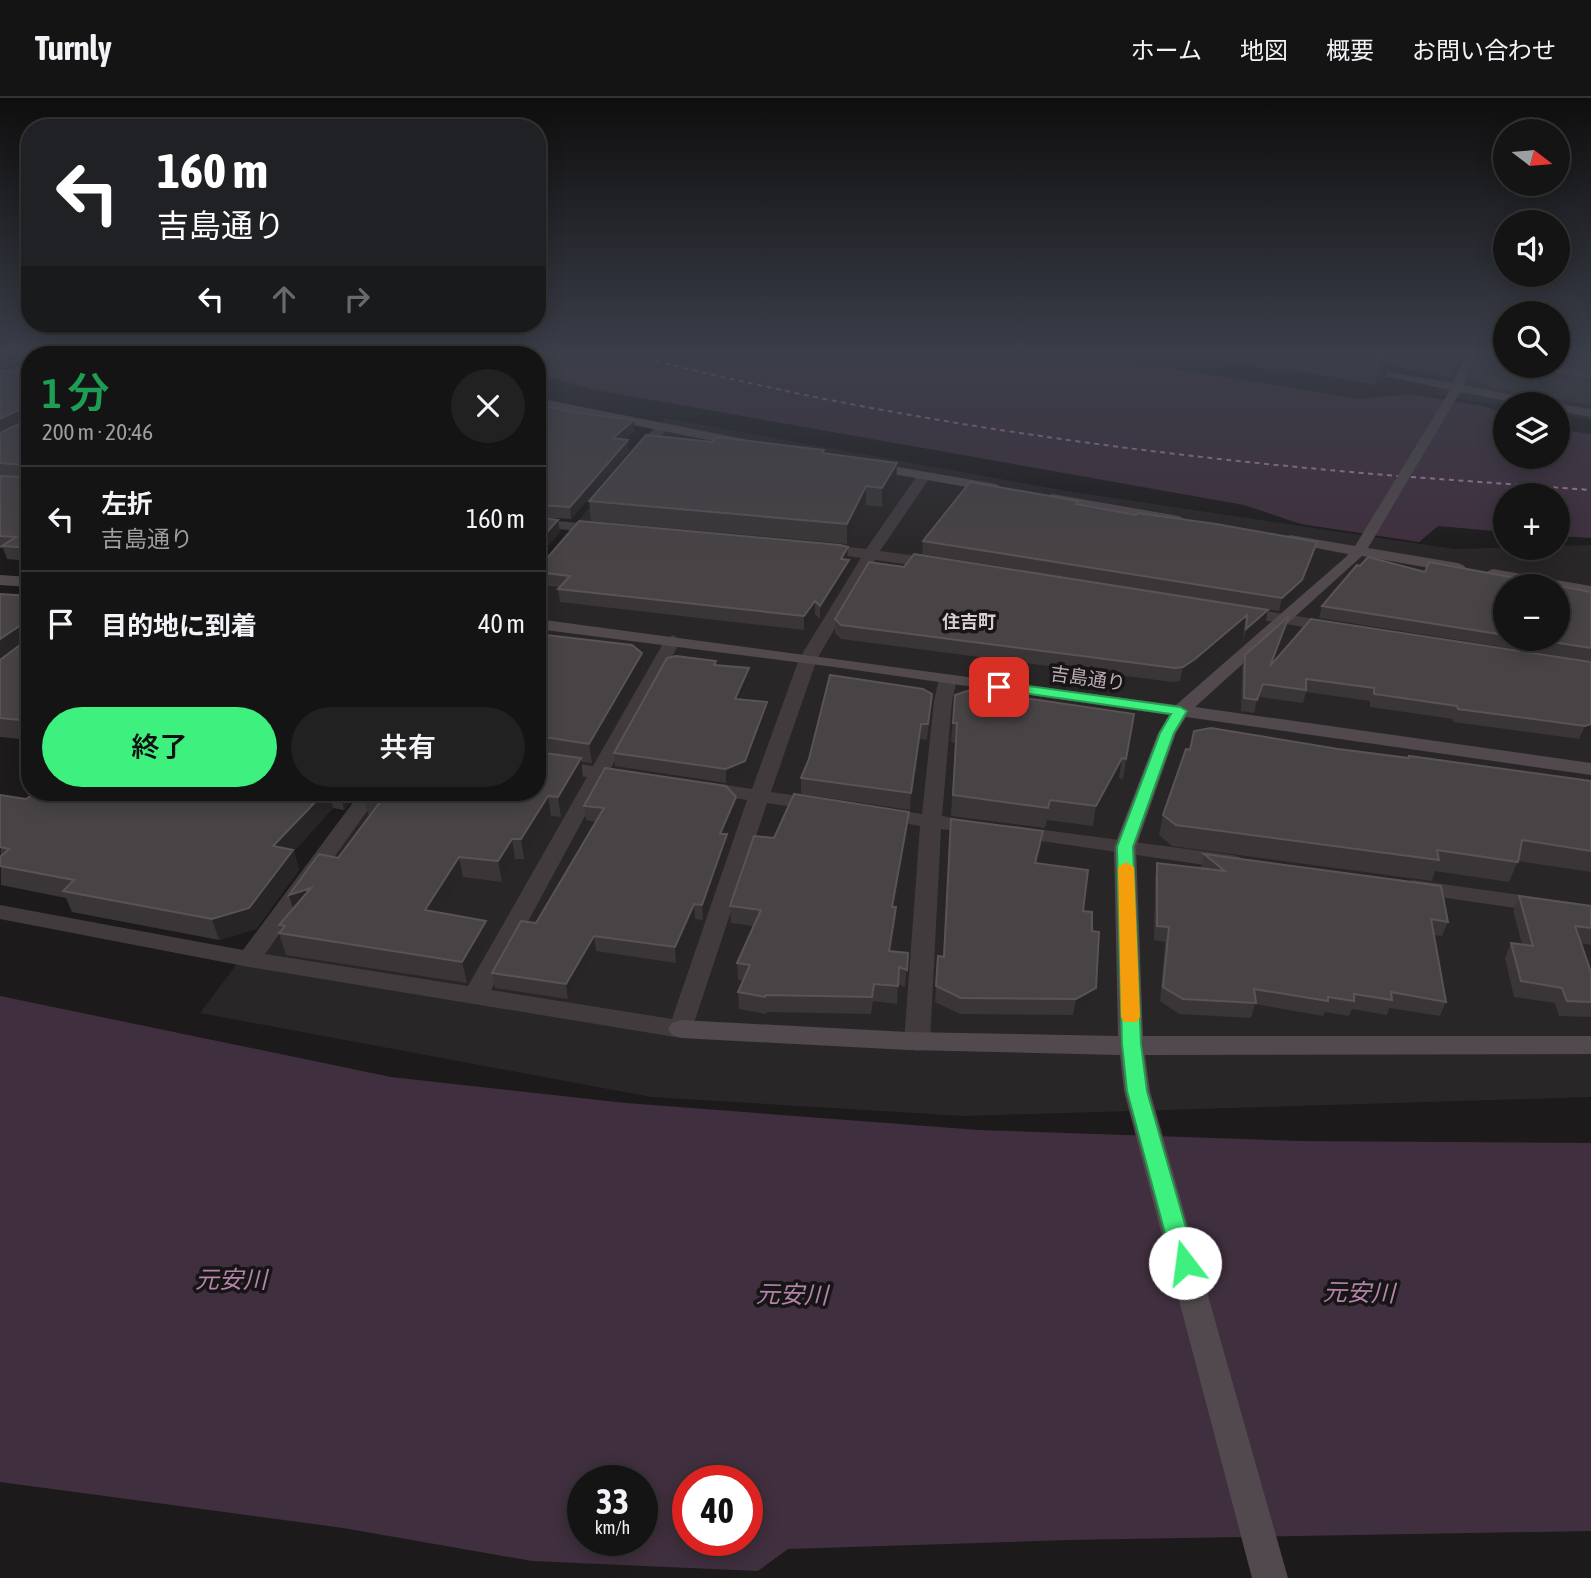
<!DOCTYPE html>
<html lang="ja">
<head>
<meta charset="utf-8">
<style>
	:root { --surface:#151414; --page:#222122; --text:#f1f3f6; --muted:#9d9ea0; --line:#343334; --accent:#3ef07e }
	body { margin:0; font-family:"Asap Condensed","Noto Sans JP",sans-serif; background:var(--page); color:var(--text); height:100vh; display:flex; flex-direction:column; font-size:26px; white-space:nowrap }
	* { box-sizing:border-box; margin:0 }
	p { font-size:23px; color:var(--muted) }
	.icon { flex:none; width:38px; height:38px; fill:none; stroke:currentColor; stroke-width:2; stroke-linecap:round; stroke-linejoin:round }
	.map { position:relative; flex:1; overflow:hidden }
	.side { position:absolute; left:21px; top:248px; width:525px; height:455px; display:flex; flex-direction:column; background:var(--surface); border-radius:28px; box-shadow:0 4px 18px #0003,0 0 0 2px var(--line) }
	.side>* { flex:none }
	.hud { position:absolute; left:21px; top:21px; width:525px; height:214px; border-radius:28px; box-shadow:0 4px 18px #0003,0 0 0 2px var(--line); background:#202124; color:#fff; overflow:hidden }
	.needle { width:46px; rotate:106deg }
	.tools { position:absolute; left:1493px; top:21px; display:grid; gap:14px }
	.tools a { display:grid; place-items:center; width:77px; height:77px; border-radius:50%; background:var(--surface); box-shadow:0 4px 18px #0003,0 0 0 2px var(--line); font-size:35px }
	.speed { position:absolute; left:567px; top:1367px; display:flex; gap:14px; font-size:35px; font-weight:700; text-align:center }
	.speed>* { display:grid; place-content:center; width:91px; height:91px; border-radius:50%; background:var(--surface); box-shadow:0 4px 18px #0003,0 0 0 2px var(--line); line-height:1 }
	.speed small { font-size:18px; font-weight:400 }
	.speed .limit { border:10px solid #d22; background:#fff; color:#111 }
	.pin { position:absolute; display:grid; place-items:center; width:60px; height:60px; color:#fff; margin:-30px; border-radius:14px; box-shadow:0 4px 10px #0006 }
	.me { position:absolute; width:77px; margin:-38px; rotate:345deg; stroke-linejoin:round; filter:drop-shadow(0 0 5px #0008) }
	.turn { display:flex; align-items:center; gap:24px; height:147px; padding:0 21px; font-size:32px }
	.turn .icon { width:91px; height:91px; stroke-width:2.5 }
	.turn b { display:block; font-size:49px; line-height:60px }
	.lanes { display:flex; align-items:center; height:66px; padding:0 21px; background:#0003; justify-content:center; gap:35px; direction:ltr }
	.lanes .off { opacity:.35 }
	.round { display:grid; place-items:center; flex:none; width:74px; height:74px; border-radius:37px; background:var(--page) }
	.overview { display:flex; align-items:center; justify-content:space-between; height:119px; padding:0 21px }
	h1 { font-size:42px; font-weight:600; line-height:52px; color:#1e9e55 }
	.cta { display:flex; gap:14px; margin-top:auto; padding:14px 21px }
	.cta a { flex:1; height:80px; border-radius:42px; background:var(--accent); color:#111; font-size:28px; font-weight:600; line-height:80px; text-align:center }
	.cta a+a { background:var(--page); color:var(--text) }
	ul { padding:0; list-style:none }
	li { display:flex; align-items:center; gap:21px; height:105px; padding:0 21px; border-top:2px solid var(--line) }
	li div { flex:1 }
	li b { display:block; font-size:26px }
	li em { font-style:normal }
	header { display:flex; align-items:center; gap:42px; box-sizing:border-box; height:98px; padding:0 35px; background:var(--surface); border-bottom:2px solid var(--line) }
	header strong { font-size:33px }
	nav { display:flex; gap:38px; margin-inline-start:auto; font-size:24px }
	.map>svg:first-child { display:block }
</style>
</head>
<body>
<header>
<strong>Turnly</strong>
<nav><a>ホーム</a><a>地図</a><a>概要</a><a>お問い合わせ</a></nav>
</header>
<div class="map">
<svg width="1591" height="1480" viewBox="0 0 1591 1480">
	<rect width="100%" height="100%" fill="#1c1a1a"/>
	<path fill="#292627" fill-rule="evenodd" d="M1337 256H1505V268H1558L1591 256V322L1558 316V306L1505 308 1432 296 1445 280Z
		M665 320 1060 392 1454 451 1591 447V999L964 1018 651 999 200 915 366 695H537V472ZM1505 488H1558V541H1505Z"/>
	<path fill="#402f3e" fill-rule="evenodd" d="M455 256H1082L1360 301 1410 296 1487 309 1505 317V359H1558V331L1591 336V440L1558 438V397H1505V434L1438 428 1419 444 1301 426 1244 407 591 291 537 275V257Z
		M0 898 391 979 626 1005 979 1032 1299 1043 1591 1045V1433L1069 1442 788 1451 758 1473 532 1463 343 1430 0 1384ZM583 1382H642V1442H583ZM688 1382H747V1442H688Z"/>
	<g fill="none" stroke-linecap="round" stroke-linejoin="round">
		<path stroke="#b584ad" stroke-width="2" stroke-dasharray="5 4.5" stroke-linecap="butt" d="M628 256C879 321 1140 357 1398 378
			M1411 379 1591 392"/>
		<path fill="#413b3e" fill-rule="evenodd" d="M662 326 666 327V333L638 363H628V357L658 327Z
			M924 374 931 378 880 453 939 461 947 466 939 471 875 462 817 561 771 694 819 701 826 703 829 707 826 711 819 713 767 705 690 937 681 940 249 869 0 821V807L243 852 360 695H380L265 856 468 888 587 679 537 671V659L593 668 665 542 673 537 681 542 611 670 636 675 639 679 636 683 629 685 605 681 491 892 672 921 747 702 699 694 696 690 699 686 706 684 752 691 799 561 861 460 822 454 815 450 822 446 866 451 919 375Z
			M537 421 601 427 608 431 601 435 537 429Z
			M1240 509 1333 524 1341 529 1333 534 1234 517 1232 514 1234 511Z
			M948 576 957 581 952 603 942 718 986 726 989 730 986 734 979 736 941 731 930 944 926 950 917 953 908 950 904 944 920 728 875 720 872 716 875 712 882 710 922 716 934 603 939 581Z
			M1014 728 1232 757 1240 759 1243 764 1240 769 1232 771 1007 738 1004 734 1007 730Z
			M1413 782 1591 807V821L1405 794 1402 789 1405 784Z"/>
		<path fill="#51494d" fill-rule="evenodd" d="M353 256H366V257H353Z
			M1467 256H1477L1463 287 1538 302 1544 306H1522L1460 294 1368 450 1458 465 1463 467 1466 470 1463 473 1458 475 1362 458 1195 609 1591 665V677L1186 619 1176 635 1136 749 1143 938H1591V956L1145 957 1150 993 1288 1480H1252L1124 993 1120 957 908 952 681 940 672 937 668 931 672 925 681 922 908 934 1118 938 1114 749 1158 635 1169 617 834 569 537 531V521L1176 607 1347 458 1348 456 1290 445 1283 441 1290 437 1355 448 1450 292 1356 272V268L1453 285Z
			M30 265V272L0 281V274Z
			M537 300 744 341 750 345 744 349 537 308Z
			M1558 306 1591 311V319L1558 313Z
			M869 364 996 386 1003 390 996 394 864 371 862 368Z
			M1052 396 1179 418 1186 422 1179 426 1047 403 1045 400Z
			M1493 471 1591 488V498L1558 492V488H1537L1488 479 1485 476 1488 473Z
			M0 477 30 479V489L0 487Z"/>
	</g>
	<path fill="#3a3637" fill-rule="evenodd" d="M0 256H353L30 257V463L7 461 3 450H0V378L28 379 27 378 0 377V335L27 322V320L0 334V272L26 275 28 263 0 271Z
		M1185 256H1464L1453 279 1389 267 1386 280 1375 287 1299 273 1267 271 1217 260 1213 262Z
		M1476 256H1505V268H1558L1591 256V307L1488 289 1489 286 1468 282Z
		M537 306 635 333 625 342 629 353 571 421 539 419 560 434 537 460Z
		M712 344 824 352V356L897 365 896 384 882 409 866 407 847 446 591 423 589 403Z
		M1077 406 1314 456 1299 495 1279 513 922 456 923 443Z
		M849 462V474L820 521 815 516 804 532 560 504 558 491 560 489 537 487V467Z
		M904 469 1268 512 1265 526 1243 545 1244 530 1192 575 1180 583 1172 584 841 541 835 535V521Z
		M1425 474 1591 494V563L1319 520 1322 508ZM1505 488 1558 541H1505Z
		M0 496 30 498V642L0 639Z
		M1289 518 1286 530 1273 565 1591 564V637L1579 641 1453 624V621L1370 609V603L1306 594 1303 605 1260 599 1254 615 1241 613 1242 570 1245 557Z
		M537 536 642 555 644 574 592 665 581 664 583 680 561 719 551 718 524 761H515L502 784 463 779 441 815 486 823 490 844 467 885 286 857 279 835 281 833 279 827 293 811 289 797 338 760 370 717 368 716 363 696 537 695Z
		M716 563V567L749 583 741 601 767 616 745 676 726 685 615 668 614 655Z
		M932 596 927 642 920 641 910 712 801 696V680Z
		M955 597 1134 616 1123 681 1119 680 1093 728 1047 722 1045 730 951 718 955 645 951 644Z
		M1338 651 1408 660 1409 658 1591 683V774L1518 763 1509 784 1435 773 1432 783 1172 748 1159 737 1163 717 1190 652Z
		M35 695H358L344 712 333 710 294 753 299 772 256 831 219 842 72 814 66 800 1 787 0 697 26 701Z
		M736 699 737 713 727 736 728 751 703 822 695 821 676 865 596 853 568 901 495 890 492 875 536 825 596 724 586 722 584 708Z
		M908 730 894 809H896L895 826 891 853 908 855 905 889 898 886 897 906 873 903 871 916 767 914 766 916 739 911 738 894 743 883 738 882 737 865 754 828 731 825 730 808 774 740Z
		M950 736 1041 748 1037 765 1083 813 1092 833 1096 890 1093 906 1073 917 960 916 935 904 938 858 943 859Z
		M1204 756 1448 824 1442 838 1434 837 1446 904 1440 918 1389 910 1387 917 1352 911 1349 918 1325 914 1323 918 1255 906 1251 920 1179 916 1160 903 1165 844 1154 842 1155 779 1157 765 1201 770Z
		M1519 798 1591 808V847L1581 845 1591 874V919L1559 918 1555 905 1514 899 1505 860 1511 845 1522 846 1513 813Z"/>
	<path fill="#282526" d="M14 256H27L29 262 0 271V260Z
		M1214 256H1218L1217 260 1213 262Z
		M1390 256H1392L1386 280 1375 287 1381 262Z
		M1460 256H1464L1453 279Z
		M25 309 29 320 0 334V321Z
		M634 322 635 333 614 352 613 340Z
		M628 342 629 353 571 421 570 409Z
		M897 365 896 384 882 409V390Z
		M866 388V407L847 446V426Z
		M558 422 560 434 537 460V445Z
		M1317 444 1314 456 1299 495 1279 513 1282 500Z
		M848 449 847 461H841Z
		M849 462V474L820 521V508Z
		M815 503V516L804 532V518Z
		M1268 512 1265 526 1243 545 1246 531Z
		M1247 517 1244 530 1192 575 1180 583 1183 569Z
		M1289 518 1286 530 1267 581 1270 568Z
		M21 527 29 545 0 564V541Z
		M642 555 644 574 592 665 589 646Z
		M749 570V583L735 613V601Z
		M1263 586 1260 599 1254 615 1257 602Z
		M767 604V616L745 676 726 685V671Z
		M921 626 920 641 910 712 911 695Z
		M1591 626V637L1579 641 1585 628Z
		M581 660 583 680 561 719 558 699Z
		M1122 660 1119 680 1093 728 1096 708Z
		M324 695H329L333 710 294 753 299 772 256 831 219 842 212 821 273 748Z
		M340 695H358L344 712Z
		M548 698 551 718 524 761 521 741Z
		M736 699 737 713 721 750 720 736Z
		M909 714 908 730 891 826 892 809Z
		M1043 733 1041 748 1033 780 1035 765Z
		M727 736 728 751 703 822 702 807Z
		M512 741 515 761 502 784 498 763Z
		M459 759 463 779 430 833 425 812Z
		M311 790 295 818 289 797Z
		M694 806 695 821 676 865 675 849Z
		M896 809 895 826 888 870 889 853Z
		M486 823 490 844 467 885 462 864Z
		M594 838 596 853 568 901 566 886Z
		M1096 890 1093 906 1073 917 1076 901Z"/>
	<path fill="#484345" stroke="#5a5356" stroke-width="2" d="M0 256H14L0 260Z
		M29 256H353L356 257H30V450L2 448 16 439 0 438V378L28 379 26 367 0 365V335L27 322 28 310 25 309 0 321V272L26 275Z
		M1350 256H1390L1381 262Z
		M1476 256H1505V265L1497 263 1499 261Z
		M1558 256H1591V279L1524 268H1558Z
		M537 306 573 314 634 322 613 340 628 342 570 409 537 407Z
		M646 337 712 344 717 339 824 352 822 355 897 365 882 390 866 388 847 426 589 403Z
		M970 384 1078 403 1076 406 1136 417 1138 415 1216 426 1317 444 1302 482 1282 500 923 443Z
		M537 419 558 422 537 445Z
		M579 423 840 447 848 449 841 461 849 462 820 508 815 503 804 518 558 491 570 478 537 474V467L542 466Z
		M914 456 1268 512 1246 531 1247 517 1195 561 1183 569 1175 570 841 527 835 521 869 464 904 469Z
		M1368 459 1425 474 1429 464 1591 494V550L1532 541H1558V488H1505V537L1322 508 1357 467 1360 468Z
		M0 496 30 498V623L0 620V562L24 544 25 527H21L0 541Z
		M1289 518 1270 568 1311 521 1591 564V626L1585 628 1458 611 1457 608 1374 596V590L1306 581V592L1263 586 1257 602 1244 600 1245 557Z
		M537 536 632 547 642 555 589 646 537 638Z
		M676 558 716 563 714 567 749 570 735 601 767 604 745 663 726 671 614 655 667 560Z
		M830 577 923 591 932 596 928 626H921L911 695 801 680 809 661Z
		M970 592 1134 616 1126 661 1122 660 1096 708 1050 702 1048 710 953 697 957 625H953L955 597Z
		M1211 630 1338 651 1409 660V658L1591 683V753L1522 742 1518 764 1437 752 1439 762 1176 727 1163 717 1186 651 1190 652 1194 633Z
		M537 654 581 660 558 699 548 698 521 741H512L498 763 459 759 425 812 486 823 462 864 279 835 285 828 279 827 311 790 289 797 319 756 338 760 383 700 363 696 364 695H537Z
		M605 670 726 688 736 699 720 736H727L702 807 694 806 675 849 594 838 566 886 492 875 521 823 536 825 604 710 584 708Z
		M35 695H324L273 748 293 752 249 810 212 821 63 793 74 782 0 768V759L9 751 0 749V697L26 701Z
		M794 696 909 714 892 809H896L889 853 908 855 907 872 899 869 898 888 874 886 872 899 766 897 765 899 738 894 750 867 737 865 761 812 730 808 754 738 774 740Z
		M951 721 1043 733 1035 765 1088 772 1083 813 1092 814V833L1099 834 1096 890 1076 901 961 900 936 888 938 858 944 859Z
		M1204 756 1441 788 1448 824 1431 821 1446 904 1391 894 1392 902 1354 896V903L1328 899V903L1254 891 1256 905 1183 901 1163 889 1169 829 1157 828V765L1225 773Z
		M1519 798 1591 808V830L1575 828 1591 874V904L1567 903 1562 890 1521 883 1511 845 1533 848Z"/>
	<linearGradient id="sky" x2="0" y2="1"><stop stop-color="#0f0e0e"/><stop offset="0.55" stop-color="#3a3e49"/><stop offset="1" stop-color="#3a3e49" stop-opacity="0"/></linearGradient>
	<rect width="1591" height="463" fill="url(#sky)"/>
	<path fill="#3ef07e" stroke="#289c52" stroke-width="2" d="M999 584 1180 609 1187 613 1174 635 1133 749 1141 946 1147 993 1196 1165 1193 1172 1185 1175 1177 1172 1173 1165 1127 993 1122 946 1117 749 1160 635 1171 616 994 591V586Z"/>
	<path fill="#f59e0b" d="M1126 764 1134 769 1140 919 1137 924H1124L1121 919 1118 769Z"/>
	<g text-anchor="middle" stroke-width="7" stroke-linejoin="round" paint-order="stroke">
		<g font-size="18" font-weight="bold" fill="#d7cdd3" stroke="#171515">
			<text x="969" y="530">住吉町</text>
		</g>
		<g font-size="19" fill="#bbacb5" stroke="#171515">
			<text transform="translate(1088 580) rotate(8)" y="7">吉島通り</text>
		</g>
		<g font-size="24" font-style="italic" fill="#b584ad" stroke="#171515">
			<text x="231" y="1190">元安川</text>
			<text transform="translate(1359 1195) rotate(1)" y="8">元安川</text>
			<text transform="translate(792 1197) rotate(1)" y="8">元安川</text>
		</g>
	</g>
</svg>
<div class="tools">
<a><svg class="needle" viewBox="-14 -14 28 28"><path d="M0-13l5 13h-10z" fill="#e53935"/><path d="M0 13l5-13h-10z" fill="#9d9ea0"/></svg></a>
<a><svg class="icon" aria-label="sound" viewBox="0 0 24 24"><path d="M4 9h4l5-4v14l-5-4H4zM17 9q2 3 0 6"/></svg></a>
<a><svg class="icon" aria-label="search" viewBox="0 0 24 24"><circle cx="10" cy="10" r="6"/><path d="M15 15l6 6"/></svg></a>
<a><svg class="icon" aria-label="layers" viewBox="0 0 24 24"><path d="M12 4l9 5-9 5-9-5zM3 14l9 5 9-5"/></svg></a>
<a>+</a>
<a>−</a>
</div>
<div class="speed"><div>33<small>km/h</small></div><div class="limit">40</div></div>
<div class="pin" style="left:999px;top:589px;background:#d93025"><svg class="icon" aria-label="arrive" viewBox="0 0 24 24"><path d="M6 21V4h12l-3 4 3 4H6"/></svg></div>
<svg class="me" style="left:1185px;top:1165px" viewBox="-20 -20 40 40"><circle r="19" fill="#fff"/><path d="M0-13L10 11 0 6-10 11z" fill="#3ef07e"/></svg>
<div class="hud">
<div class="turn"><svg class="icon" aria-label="left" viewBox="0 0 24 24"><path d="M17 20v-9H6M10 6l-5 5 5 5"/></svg><div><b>160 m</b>吉島通り</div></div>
<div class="lanes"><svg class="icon" aria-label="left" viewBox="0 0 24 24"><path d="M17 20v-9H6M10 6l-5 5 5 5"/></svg><svg class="icon off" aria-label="ahead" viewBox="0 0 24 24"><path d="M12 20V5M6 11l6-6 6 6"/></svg><svg class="icon off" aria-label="right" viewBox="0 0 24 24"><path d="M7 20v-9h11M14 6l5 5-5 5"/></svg></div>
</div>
<section class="side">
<div class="overview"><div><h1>1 分</h1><p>200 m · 20:46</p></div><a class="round"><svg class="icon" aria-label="close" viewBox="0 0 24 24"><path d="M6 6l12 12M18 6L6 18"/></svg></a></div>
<ul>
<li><svg class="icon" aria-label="left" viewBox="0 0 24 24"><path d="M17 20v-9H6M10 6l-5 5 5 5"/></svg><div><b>左折</b><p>吉島通り</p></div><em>160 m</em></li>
<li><svg class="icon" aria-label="arrive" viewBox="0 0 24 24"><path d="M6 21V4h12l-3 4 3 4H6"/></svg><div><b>目的地に到着</b></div><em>40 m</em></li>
</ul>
<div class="cta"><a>終了</a><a>共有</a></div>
</section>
</div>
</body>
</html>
